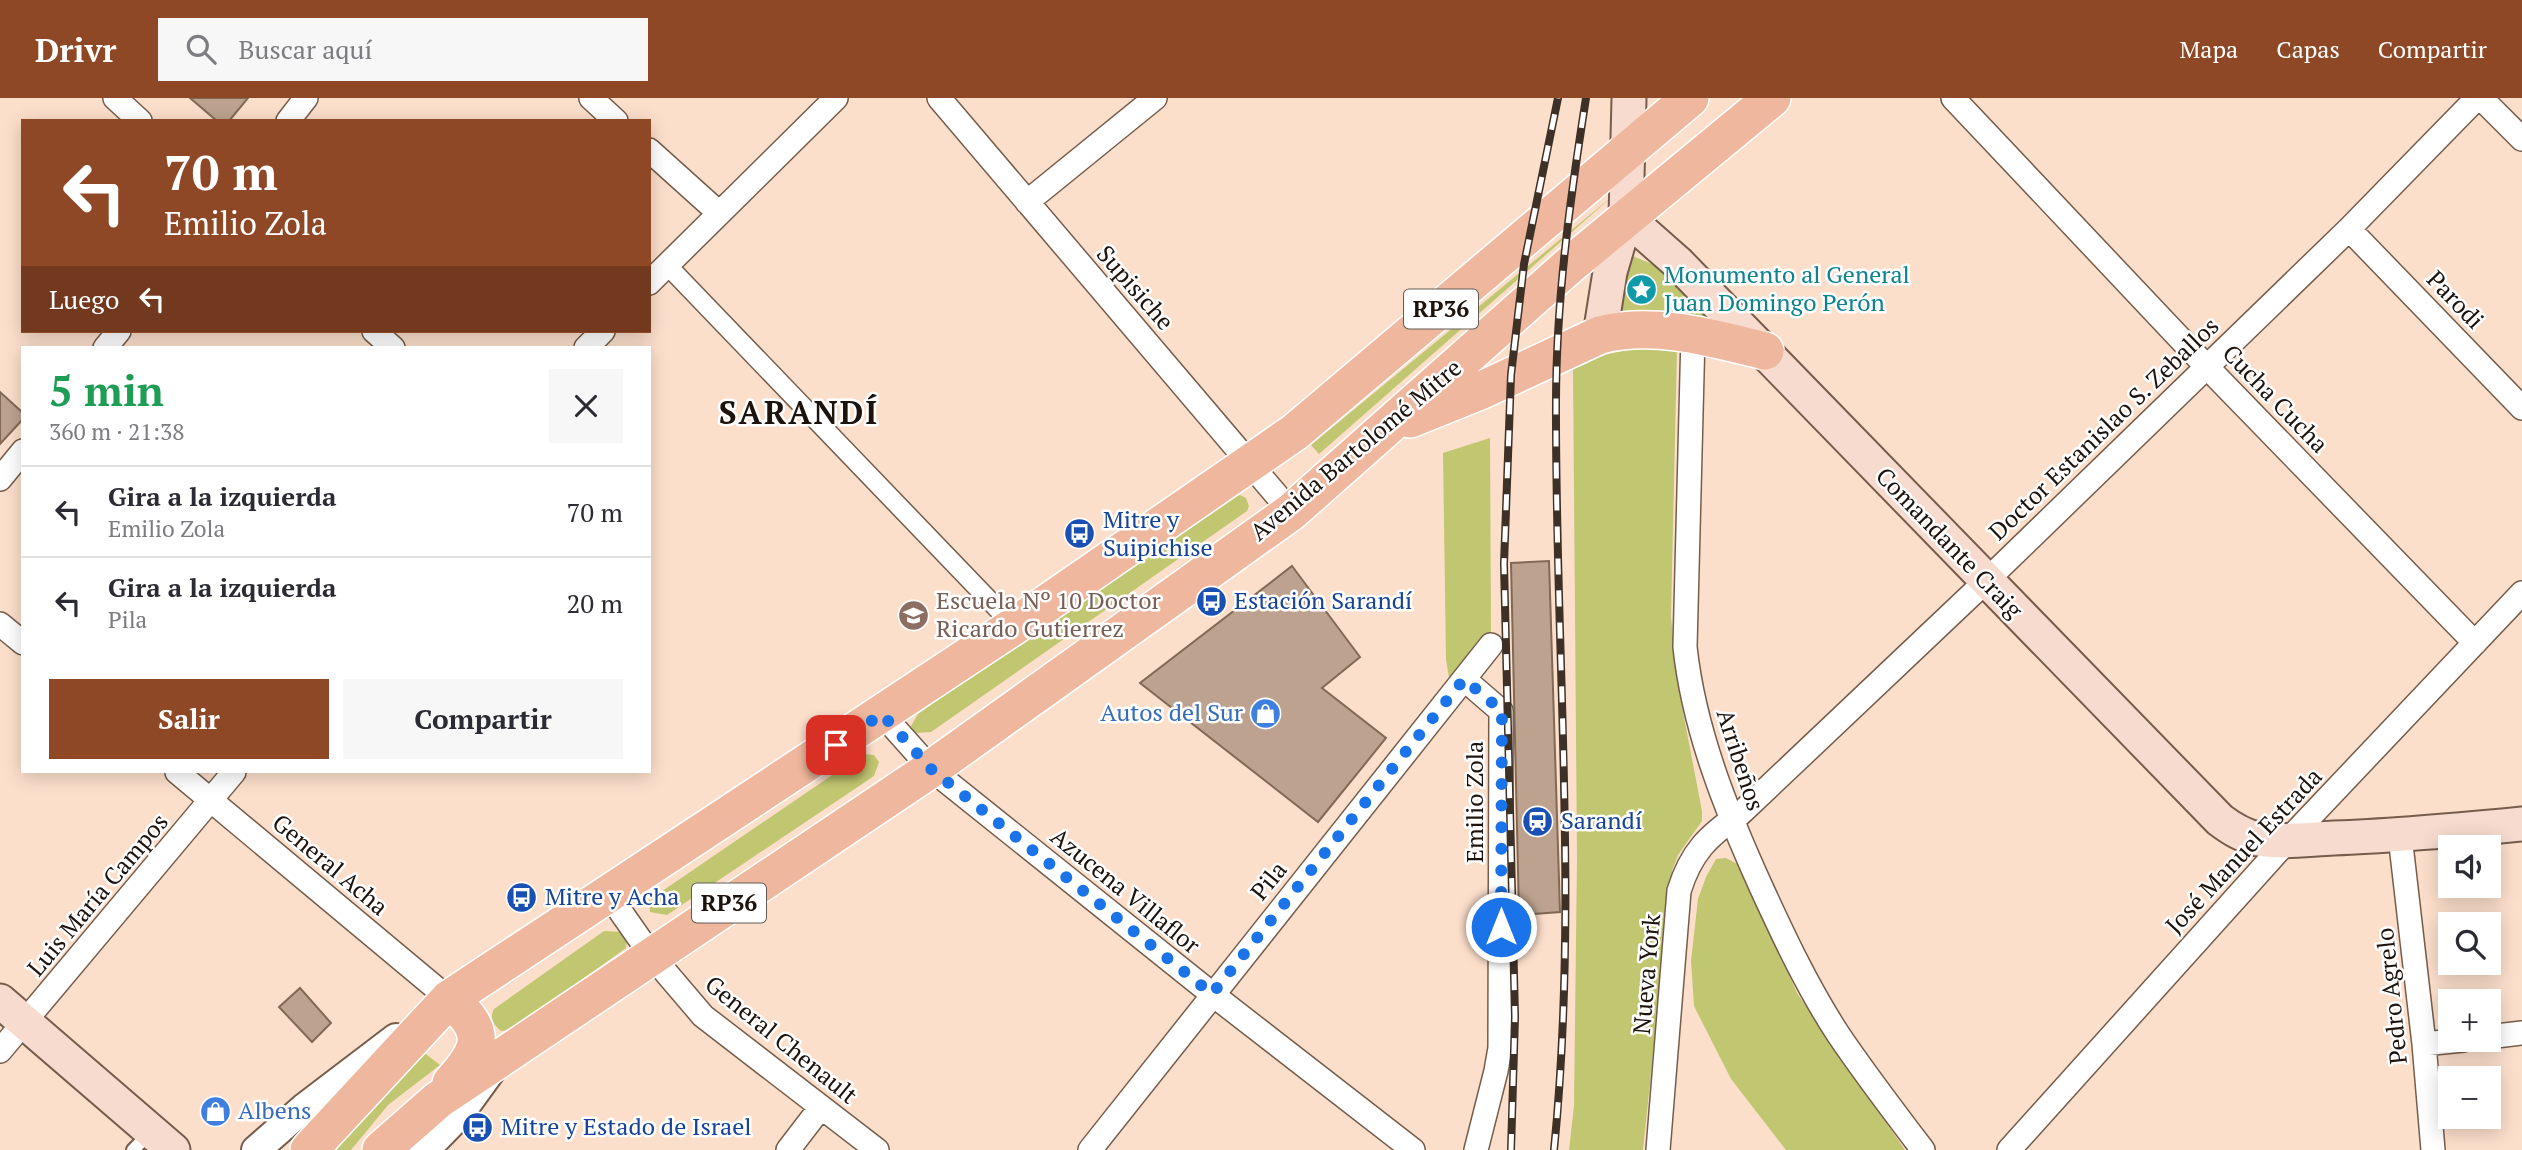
<!DOCTYPE html>
<html lang="es">
<head>
<meta charset="utf-8">
<style>
	:root { --surface:#fff; --page:#f7f7f7; --text:#2b2b33; --muted:#7c7c81; --line:#e1e1e2; --accent:#8f4826 }
	body { margin:0; font-family:"PT Serif",serif; background:var(--page); color:var(--text); height:100vh; display:flex; flex-direction:column; font-size:26px; white-space:nowrap }
	* { box-sizing:border-box; margin:0 }
	p { font-size:23px; color:var(--muted) }
	.icon { flex:none; width:38px; height:38px; fill:none; stroke:currentColor; stroke-width:2; stroke-linecap:round; stroke-linejoin:round }
	.map { position:relative; flex:1; overflow:hidden }
	.drawer { position:absolute; left:21px; top:248px; width:630px; height:427px; display:flex; flex-direction:column; background:var(--surface); border-radius:0px; box-shadow:0 4px 18px #0003 }
	.drawer>* { flex:none }
	.top-card { position:absolute; left:21px; top:21px; width:630px; height:214px; border-radius:0px; box-shadow:0 4px 18px #0003; background:#8f4826; color:#fff; overflow:hidden }
	.buttons { position:absolute; left:2438px; top:737px; display:grid; gap:14px }
	.buttons a { display:grid; place-items:center; width:63px; height:63px; border-radius:0px; background:var(--surface); box-shadow:0 4px 18px #0003; font-size:35px }
	.pin { position:absolute; display:grid; place-items:center; width:60px; height:60px; color:#fff; margin:-30px; border-radius:14px; box-shadow:0 4px 10px #0006 }
	.me { position:absolute; width:77px; margin:-38px; rotate:0deg; stroke-linejoin:round; filter:drop-shadow(0 0 5px #0008) }
	.turn { display:flex; align-items:center; gap:24px; height:147px; padding:0 28px; font-size:32px }
	.turn .icon { width:91px; height:91px; stroke-width:2.5 }
	.turn b { display:block; font-size:49px; line-height:60px }
	.then { display:flex; align-items:center; height:66px; padding:0 28px; background:#0003; gap:14px; font-size:26px }
	.round { display:grid; place-items:center; flex:none; width:74px; height:74px; border-radius:0px; background:var(--page) }
	.headline { display:flex; align-items:center; justify-content:space-between; height:119px; padding:0 28px }
	h1 { font-size:42px; font-weight:700; line-height:52px; color:#1e9e55 }
	.button { display:flex; gap:14px; margin-top:auto; padding:14px 28px }
	.button a { flex:1; height:80px; border-radius:0px; background:var(--accent); color:#fff; font-size:28px; font-weight:700; line-height:80px; text-align:center }
	.button a+a { background:var(--page); color:var(--text) }
	ul { padding:0; list-style:none }
	li { display:flex; align-items:center; gap:21px; height:91px; padding:0 28px; border-top:2px solid var(--line) }
	li div { flex:1 }
	li b { display:block; font-size:26px }
	li em { font-style:normal }
	header { display:flex; align-items:center; gap:42px; box-sizing:border-box; height:98px; padding:0 35px; background:var(--accent); color:#fff }
	header strong { font-size:33px }
	nav { display:flex; gap:38px; margin-inline-start:auto; font-size:24px }
	.search { width:490px; height:63px; background:var(--page); display:flex; align-items:center; gap:18px; box-sizing:border-box; padding:0 24px; border-radius:0px; color:var(--muted); font-size:26px }
	.map>svg:first-child { display:block }
</style>
</head>
<body>
<header>
<strong>Drivr</strong>
<div class="search"><svg class="icon" aria-label="search" viewBox="0 0 24 24"><circle cx="10" cy="10" r="6"/><path d="M15 15l6 6"/></svg>Buscar aquí</div>
<nav><a>Mapa</a><a>Capas</a><a>Compartir</a></nav>
</header>
<div class="map">
<svg width="2522" height="1052" viewBox="0 0 2522 1052">
	<rect width="100%" height="100%" fill="#fcdfcb"/>
	<path fill="#c1c670" d="M1614 97 1319 356 1311 347Z
		M1628 156 1659 169 1717 223 1617 222Z
		M1665 243 1677 250 1671 519 1678 588 1702 713V723L1678 757 1672 773 1643 1052H1569L1574 1008 1577 760 1573 270 1579 263Z
		M1490 340 1491 535 1450 585 1446 562 1443 355Z
		M1240 397 1246 400 1249 408 1247 413 931 634 914 635 911 628 918 616 1232 398Z
		M863 656 874 657 879 664 874 678 667 817 650 814 649 802Z
		M1726 760 1741 768 1797 895 1905 1052H1786L1731 981 1694 908 1691 863 1698 801 1706 779 1716 761Z
		M604 833 623 834 627 842 626 850 511 932 501 933C494 927 489 921 494 911Z
		M413 946 440 967 388 1007 351 1052H321Z"/>
	<path fill="#bda38f" stroke="#816956" stroke-width="2" d="M190 0H248L229 23H217Z
		M0 294 23 315V321L0 346Z
		M1549 463 1560 814 1519 817 1511 465Z
		M1292 468 1360 559 1322 590 1386 640 1318 724 1140 585Z
		M300 890 331 925 312 944 279 909Z"/>
	<g fill="none" stroke-linecap="round" stroke-linejoin="round">
		<defs>
			<path id="service" d="M133 1052 151 1034"/>
			<path id="pedestrian" d="M667 167 1014 528"/>
			<path id="minor" d="M115 0 140 23
				M591 0 616 23
				M939 0 1291 414
				M1953 0 2206 268 2475 545
				M2481 0 2522 41
				M288 23 306 0
				M649 52 719 115
				M1027 104 1155 0
				M2349 131 2522 310
				M649 185 836 0
				M374 233 393 250
				M1693 237 1685 549C1694 633 1727 714 1762 791 1785 841 1808 890 1838 936 1865 976 1894 1014 1923 1052
				M105 250 119 233
				M586 250 603 233
				M0 381 23 353
				M0 526 23 545
				M1464 581 1501 613 1500 950 1496 973 1476 1052
				M882 616 931 671 1212 896 1413 1052
				M177 674 449 901
				M2400 738 2424 946 2433 1052
				M609 797 651 857 703 918 877 1052
				M2488 939 2522 935
				M2424 946 2463 942
				M0 953 234 674
				M788 1052 821 1009
				M1090 1052 1491 547
				M1658 1052 1679 793C1691 754 1708 738 1741 715L1986 483 2349 131 2477 0
				M2009 1052 2288 742 2522 495"/>
			<path id="tertiary" d="M256 1052 304 1010 396 940
				M425 1052 458 1018 490 974"/>
			<path id="secondary" d="M1626 119 1677 164 2220 722C2232 731 2243 738 2258 741 2283 745 2309 741 2334 740 2397 738 2459 732 2522 726
				M1600 237 1610 174 1626 119 1629 0
				M0 903 173 1052"/>
			<path id="primary" d="M1410 321 1482 292 1600 237C1654 223 1712 240 1765 253
				M449 901C488 933 482 951 451 985
				M309 1052 449 901 1014 528 1295 334 1690 0
				M381 1052 438 1002 931 671 1291 414 1571 166 1772 0"/>
		</defs>
		<use href="#service" stroke="#765d4b" stroke-width="16"/>
		<use href="#pedestrian" stroke="#765d4b" stroke-width="21"/>
		<use href="#minor" stroke="#765d4b" stroke-width="26"/>
		<use href="#tertiary" stroke="#765d4b" stroke-width="32"/>
		<use href="#secondary" stroke="#765d4b" stroke-width="37"/>
		<use href="#primary" stroke="#fff" stroke-width="40"/>
		<use href="#service" stroke="#fff" stroke-width="12"/>
		<use href="#pedestrian" stroke="#fff" stroke-width="18"/>
		<use href="#minor" stroke="#fff" stroke-width="23"/>
		<use href="#tertiary" stroke="#fff" stroke-width="28"/>
		<use href="#secondary" stroke="#f7dbce" stroke-width="33"/>
		<use href="#primary" stroke="#efb79d" stroke-width="37"/>
		<defs>
			<path id="rail" d="M1511 1052 1515 919 1504 466 1511 277 1524 166 1558 0
				M1554 1052C1579 803 1555 555 1556 305 1556 203 1570 101 1586 0"/>
		</defs>
		<use href="#rail" stroke="#3d3027" stroke-width="8"/>
		<use href="#rail" stroke="#fff" stroke-width="5" stroke-dasharray="16" stroke-linecap="butt"/>
	</g>
	<g fill="none" stroke-linecap="round" stroke-linejoin="round">
		<path stroke="#1a73e8" stroke-width="12" stroke-dasharray="0 21.6" d="M836 647 882 616 931 671 1212 896 1464 581 1502 613 1501 829"/>
	</g>
	<defs>
		<symbol id="sight-disc" viewBox="-11 -11 22 22"><circle r="9.5" fill="#0f9aa8" stroke="#fff"/><path d="M0-6L1.8-2.2L6-1.7L2.9 1.2L3.7 5.4L0 3.3L-3.7 5.4L-2.9 1.2L-6-1.7L-1.8-2.2Z" fill="#fff"/></symbol>
		<symbol id="bus-disc" viewBox="-11 -11 22 22"><circle r="9.5" fill="#1a4fb4" stroke="#fff"/><path d="M-5-6H5V4H4V6H2V4H-2V6H-4V4H-5ZM-3.5-4V0h7V-4ZM-3.5 1.2v1.5H-2V1.2ZM2 1.2v1.5H3.5V1.2Z" fill="#fff"/></symbol>
		<symbol id="school-disc" viewBox="-11 -11 22 22"><circle r="9.5" fill="#8d6e63" stroke="#fff"/><path d="M0-5L7-2L0 1L-7-2ZM-4 1L0 2.5L4 1V4Q0 6-4 4Z" fill="#fff"/></symbol>
		<symbol id="shop-disc" viewBox="-11 -11 22 22"><circle r="9.5" fill="#3f7fe0" stroke="#fff"/><path d="M-5-2.5h2.3a2.7 3.5 0 0 1 5.4 0H5L5.5 6h-11ZM-1.5-2.5h3a1.5 2.3 0 0 0-3 0Z" fill="#fff"/></symbol>
		<symbol id="station-disc" viewBox="-11 -11 22 22"><circle r="9.5" fill="#1a4fb4" stroke="#fff"/><path d="M-3-6H3Q5-6 5-4V2Q5 4 3 4L4.5 6H3L1.5 4h-3L-3 6H-4.5L-3 4Q-5 4-5 2V-4Q-5-6-3-6ZM-3.5-4v3h7v-3ZM-3.5 1v1.5H-2V1ZM2 1v1.5H3.5V1Z" fill="#fff"/></symbol>
	</defs>
	<g fill-rule="evenodd">
		<use href="#sight-disc" x="1624" y="174" width="35" height="35"/>
		<use href="#bus-disc" x="1062" y="418" width="35" height="35"/>
		<use href="#bus-disc" x="1194" y="486" width="35" height="35"/>
		<use href="#school-disc" x="896" y="500" width="35" height="35"/>
		<use href="#shop-disc" x="1248" y="598" width="35" height="35"/>
		<use href="#station-disc" x="1520" y="706" width="35" height="35"/>
		<use href="#bus-disc" x="504" y="782" width="35" height="35"/>
		<use href="#shop-disc" x="198" y="996" width="35" height="35"/>
		<use href="#bus-disc" x="460" y="1012" width="35" height="35"/>
	</g>
	<g text-anchor="middle" stroke-width="5" stroke-linejoin="round" paint-order="stroke">
		<g fill="#fff" stroke="#615a55" stroke-width="2">
			<rect x="1404" y="191.5" width="74" height="39" rx="5"/>
			<rect x="692" y="785.5" width="74" height="39" rx="5"/>
		</g>
		<g font-size="23" font-weight="bold" fill="#1d130c">
			<text x="1441" y="219">RP36</text>
			<text x="729" y="813">RP36</text>
		</g>
		<g font-size="24" fill="#0d838f" stroke="#fff" text-anchor="start">
			<text x="1664" y="185">Monumento al General<tspan x="1664" dy="28">Juan Domingo Perón</tspan></text>
		</g>
		<g font-size="24" fill="#1d130c" stroke="#fff">
			<text transform="translate(1135 190) rotate(49)" y="8">Supisiche</text>
			<text transform="translate(2455 202) rotate(46)" y="8">Parodi</text>
			<text transform="translate(2275 301) rotate(46)" y="8">Cucha Cucha</text>
			<text transform="translate(2104 331) rotate(-44)" y="8">Doctor Estanislao S. Zeballos</text>
			<text transform="translate(1356 352) rotate(-40)" y="8">Avenida Bartolomé Mitre</text>
			<text transform="translate(1949 445) rotate(46)" y="8">Comandante Craig</text>
			<text transform="translate(1740 662) rotate(72)" y="8">Arribeños</text>
			<text transform="translate(1475 704) rotate(-90)" y="8">Emilio Zola</text>
			<text transform="translate(2244 753) rotate(-47)" y="8">José Manuel Estrada</text>
			<text transform="translate(330 767) rotate(40)" y="8">General Acha</text>
			<text transform="translate(1269 783) rotate(-51)" y="8">Pila</text>
			<text transform="translate(1125 793) rotate(39)" y="8">Azucena Villaflor</text>
			<text transform="translate(98 797) rotate(-50)" y="8">Luis María Campos</text>
			<text transform="translate(1647 876) rotate(-85)" y="8">Nueva York</text>
			<text transform="translate(2392 898) rotate(-96)" y="8">Pedro Agrelo</text>
			<text transform="translate(781 942) rotate(39)" y="8">General Chenault</text>
		</g>
		<g font-size="24" fill="#164399" stroke="#fff" text-anchor="start">
			<text x="1103" y="430">Mitre y<tspan x="1103" dy="28">Suipichise</tspan></text>
			<text x="1234" y="511">Estación Sarandí</text>
			<text x="1561" y="731">Sarandí</text>
			<text x="545" y="807">Mitre y Acha</text>
			<text x="501" y="1037">Mitre y Estado de Israel</text>
		</g>
		<g font-size="24" fill="#785e54" stroke="#fff" text-anchor="start">
			<text x="936" y="511">Escuela Nº 10 Doctor<tspan x="936" dy="28">Ricardo Gutierrez</tspan></text>
		</g>
		<g font-size="24" fill="#366cbe" stroke="#fff" text-anchor="end">
			<text x="1243" y="623">Autos del Sur</text>
			<text x="238" y="1021" text-anchor="start">Albens</text>
		</g>
		<g font-size="32" font-weight="bold" letter-spacing="2" fill="#1d130c" stroke="#fff">
			<text x="799" y="326">SARANDÍ</text>
		</g>
	</g>
</svg>
<div class="buttons">
<a><svg class="icon" aria-label="sound" viewBox="0 0 24 24"><path d="M4 9h4l5-4v14l-5-4H4zM17 9q2 3 0 6"/></svg></a>
<a><svg class="icon" aria-label="search" viewBox="0 0 24 24"><circle cx="10" cy="10" r="6"/><path d="M15 15l6 6"/></svg></a>
<a>+</a>
<a>−</a>
</div>
<div class="pin" style="left:836px;top:647px;background:#d93025"><svg class="icon" aria-label="arrive" viewBox="0 0 24 24"><path d="M6 21V4h12l-3 4 3 4H6"/></svg></div>
<svg class="me" style="left:1501px;top:829px" viewBox="-20 -20 40 40"><circle r="17" fill="#1a73e8" stroke="#fff" stroke-width="3"/><path d="M0-11L8 9 0 5-8 9z" fill="#fff"/></svg>
<div class="top-card">
<div class="turn"><svg class="icon" aria-label="left" viewBox="0 0 24 24"><path d="M17 20v-9H6M10 6l-5 5 5 5"/></svg><div><b>70 m</b>Emilio Zola</div></div>
<div class="then">Luego<svg class="icon" aria-label="left" viewBox="0 0 24 24"><path d="M17 20v-9H6M10 6l-5 5 5 5"/></svg></div>
</div>
<section class="drawer">
<div class="headline"><div><h1>5 min</h1><p>360 m · 21:38</p></div><a class="round"><svg class="icon" aria-label="close" viewBox="0 0 24 24"><path d="M6 6l12 12M18 6L6 18"/></svg></a></div>
<ul>
<li><svg class="icon" aria-label="left" viewBox="0 0 24 24"><path d="M17 20v-9H6M10 6l-5 5 5 5"/></svg><div><b>Gira a la izquierda</b><p>Emilio Zola</p></div><em>70 m</em></li>
<li><svg class="icon" aria-label="left" viewBox="0 0 24 24"><path d="M17 20v-9H6M10 6l-5 5 5 5"/></svg><div><b>Gira a la izquierda</b><p>Pila</p></div><em>20 m</em></li>
</ul>
<div class="button"><a>Salir</a><a>Compartir</a></div>
</section>
</div>
</body>
</html>
